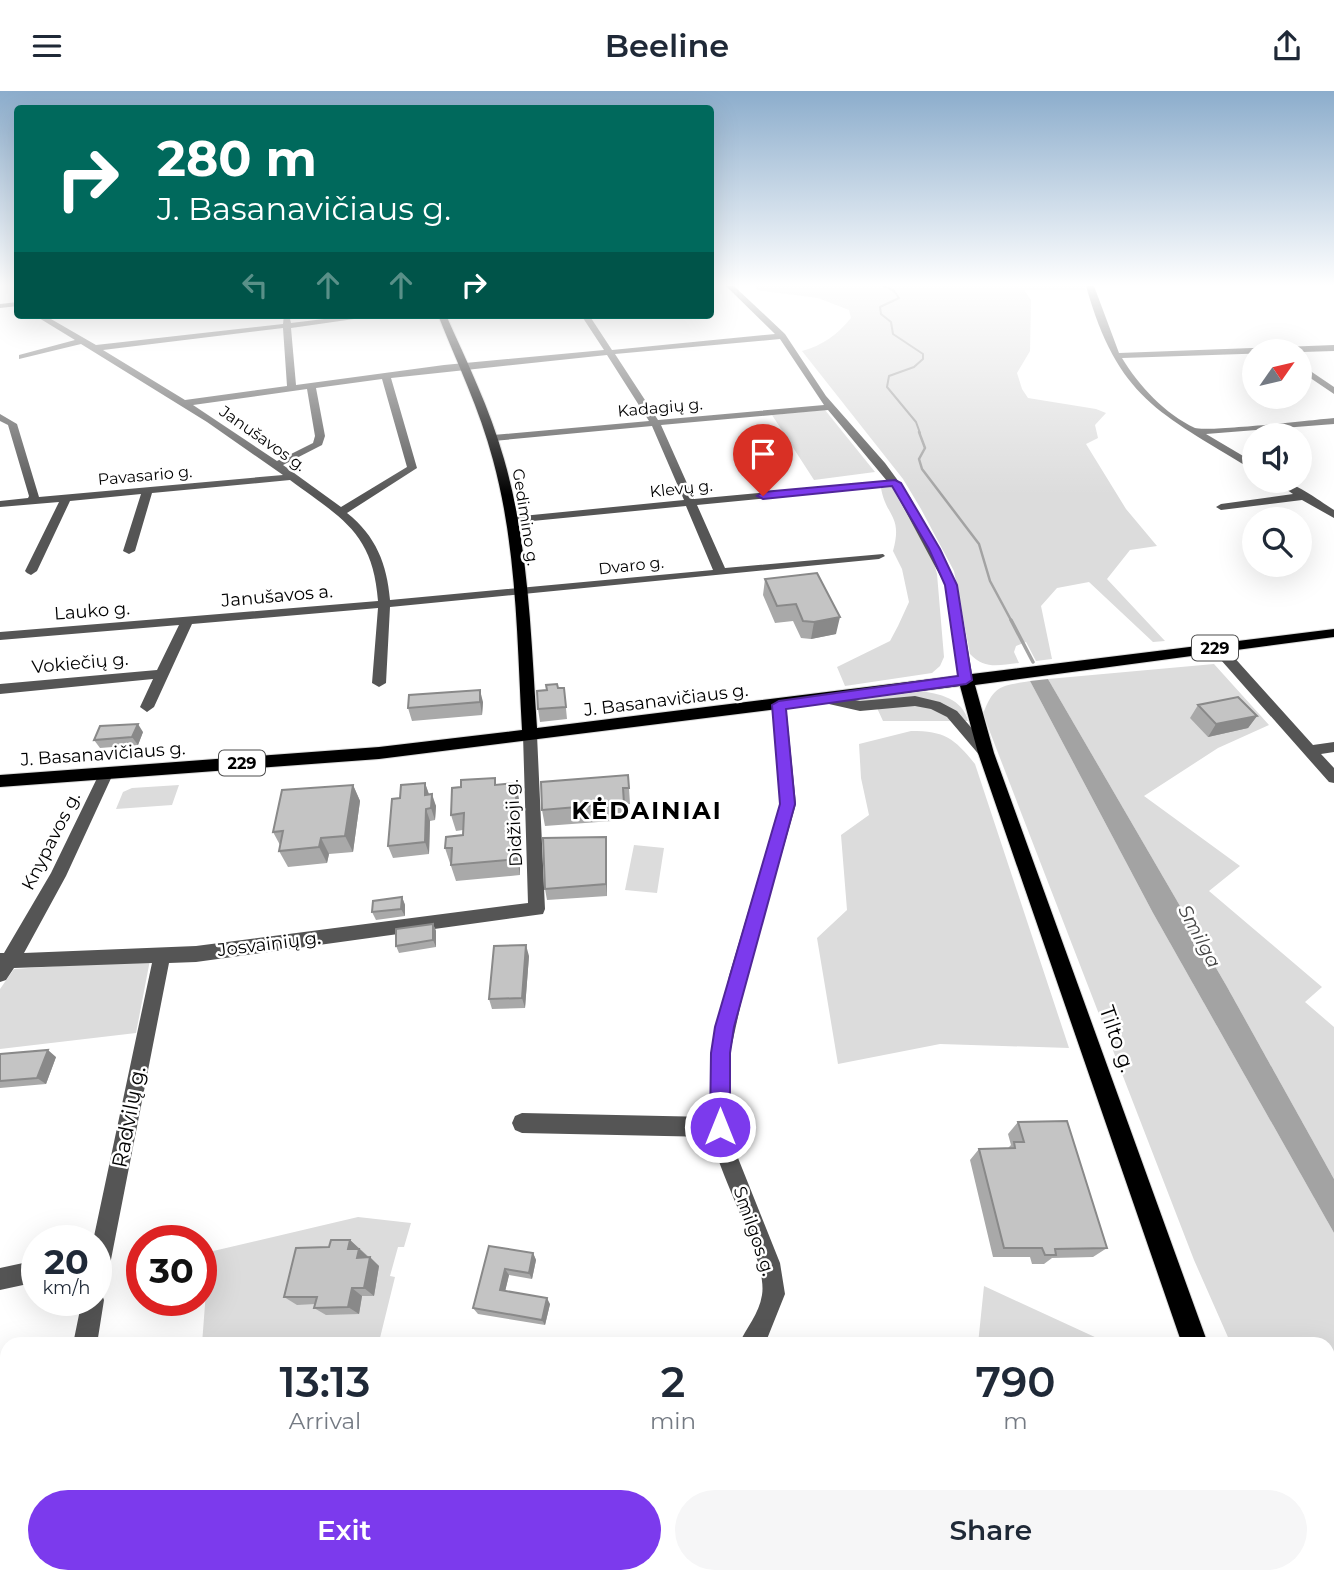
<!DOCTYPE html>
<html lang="en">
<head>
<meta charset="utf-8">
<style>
	:root { --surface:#fff; --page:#f6f6f7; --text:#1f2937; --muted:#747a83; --accent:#7c3aed }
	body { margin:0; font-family:Montserrat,sans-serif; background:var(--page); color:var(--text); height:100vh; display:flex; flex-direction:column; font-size:26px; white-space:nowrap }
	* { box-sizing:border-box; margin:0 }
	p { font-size:23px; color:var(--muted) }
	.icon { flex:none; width:38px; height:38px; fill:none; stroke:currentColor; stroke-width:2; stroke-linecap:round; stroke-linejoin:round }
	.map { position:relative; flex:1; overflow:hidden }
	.panel { position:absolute; left:0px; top:1246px; width:1335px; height:247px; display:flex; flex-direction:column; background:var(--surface); border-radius:21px 21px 0 0; box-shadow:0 7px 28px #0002 }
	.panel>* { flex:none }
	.guide { position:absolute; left:14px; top:14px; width:700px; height:214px; border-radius:7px; box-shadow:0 7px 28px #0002; background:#00695c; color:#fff; overflow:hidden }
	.needle { width:46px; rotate:56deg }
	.fabs { position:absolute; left:1242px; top:248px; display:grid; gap:14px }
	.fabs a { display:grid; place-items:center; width:70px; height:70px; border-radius:50%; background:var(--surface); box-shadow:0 7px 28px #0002; font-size:35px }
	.speed { position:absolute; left:21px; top:1134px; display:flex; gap:14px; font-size:35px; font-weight:700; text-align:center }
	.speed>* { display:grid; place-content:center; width:91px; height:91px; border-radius:50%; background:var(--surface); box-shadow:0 7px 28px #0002; line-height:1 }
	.speed small { font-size:18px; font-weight:400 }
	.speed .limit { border:10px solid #d22; background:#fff; color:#111 }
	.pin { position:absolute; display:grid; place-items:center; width:60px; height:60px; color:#fff; margin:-72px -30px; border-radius:50% 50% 50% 0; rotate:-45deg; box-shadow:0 0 7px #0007 }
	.pin .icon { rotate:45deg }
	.me { position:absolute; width:77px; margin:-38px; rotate:0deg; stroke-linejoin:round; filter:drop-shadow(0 0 5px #0008) }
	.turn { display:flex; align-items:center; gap:24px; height:147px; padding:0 28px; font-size:32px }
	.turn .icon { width:91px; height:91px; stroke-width:2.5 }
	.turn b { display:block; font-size:49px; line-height:60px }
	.lanes { display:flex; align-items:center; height:66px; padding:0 28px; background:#0003; justify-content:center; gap:35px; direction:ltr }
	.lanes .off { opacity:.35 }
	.eta { display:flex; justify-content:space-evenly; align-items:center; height:119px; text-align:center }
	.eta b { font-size:42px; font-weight:600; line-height:49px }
	.button { display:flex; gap:14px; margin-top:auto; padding:14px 28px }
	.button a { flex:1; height:80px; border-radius:42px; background:var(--accent); color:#fff; font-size:28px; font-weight:600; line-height:80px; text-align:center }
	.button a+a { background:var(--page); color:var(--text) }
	header { display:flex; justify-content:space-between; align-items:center; height:91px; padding:0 28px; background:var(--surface); font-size:32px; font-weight:600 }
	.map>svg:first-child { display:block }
</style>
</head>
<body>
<header><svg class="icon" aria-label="menu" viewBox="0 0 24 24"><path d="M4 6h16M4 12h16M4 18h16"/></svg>Beeline<svg class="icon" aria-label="share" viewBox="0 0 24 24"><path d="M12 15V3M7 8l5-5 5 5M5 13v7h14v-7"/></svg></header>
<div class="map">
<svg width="1334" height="1492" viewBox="0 0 1334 1492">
	<rect width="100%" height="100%" fill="#fff"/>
	<path fill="#dcdcdc" d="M754 195H1085L1086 199H1024L1031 209 1030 260 1017 282 1022 298 1028 307 1096 318 1106 322 1095 334 1098 347 1086 353 1126 418 1157 455 1130 459 1107 488 1165 550 1153 551 1089 491 1057 497 1041 515 1052 568 1036 570 1026 551 1016 555 1014 561 1019 572C999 574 985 579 970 563L954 480 921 418 903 388 802 260C822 255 838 243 851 227L849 219 818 207 757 199Z
		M825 319 875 381 814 389 772 324Z
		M892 396 934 472 937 483 944 566 940 575 932 582 845 595 837 576 890 550 898 535 909 511 902 478 893 460C903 424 886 426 881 397Z
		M1214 573 1269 634 1218 657 1144 705 1240 775 1209 800 1322 896 1305 911 1334 936V1088L1226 894 1048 588Z
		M1030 590 1153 822 1334 1142V1492H1314L1311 1486H1328V1253H1231L1194 1169 983 623C994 594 1001 595 1030 590Z
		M919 600C939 602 963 608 968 630H883L877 617 843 610Z
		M911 640C945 640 954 647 975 673L1069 957 940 953 838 973 817 847 847 819 841 744 869 724 861 687 859 653Z
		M179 694 172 714 116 718 123 701 132 697Z
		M634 754 664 757 657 802 625 799Z
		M150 869 136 942 0 958V898L14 878Z
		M358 1126 411 1132 404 1156H398L390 1185 395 1186 379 1251 202 1253 209 1161Z
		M984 1195 1110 1253H978Z
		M60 1486H181L152 1492H59Z"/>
	<path fill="#a3a3a3" d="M1048 588 1226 894 1334 1088V1142L1153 822 1030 590Z"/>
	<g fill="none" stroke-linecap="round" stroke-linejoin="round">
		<path stroke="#a3a3a3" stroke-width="2" d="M884 195 894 200 899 207 880 216 881 223 891 231 893 243 923 263V268L914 276 889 285 887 296 916 331 920 342"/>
		<path stroke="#a3a3a3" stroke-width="2.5" d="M919 341 925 357 919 368 922 378 979 453 990 490 1012 531"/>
		<path stroke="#a3a3a3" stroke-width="3.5" d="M1011 529 1033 571"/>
		<defs>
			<path id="major" d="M438 224H446C467 271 490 318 504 368 529 455 531 547 537 637L1334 538V546L975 594 994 662 1208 1253H1182L978 662 960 595 379 668 0 696V684L379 656 522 639C517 549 517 457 493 369 480 319 457 272 438 224Z
				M1263 1486H1293L1295 1492H1265Z"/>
		</defs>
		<use href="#major" stroke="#dbdbdb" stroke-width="2"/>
		<path fill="#555" fill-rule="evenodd" d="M726 195H734L785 243 826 305 885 372 910 406 957 494 973 589 971 592 966 593 959 589 945 494 892 395 697 414 725 477 883 463 885 465 879 468 390 516 386 592 379 596 372 592 378 517 192 533 154 616 147 621 140 616 153 588 0 603V593L157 579 179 534 0 549V541L378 510C373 441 341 427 290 389L152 402 135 460 129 463 123 460 141 403 70 410 37 480 31 484 27 482 25 480 59 411 0 416V410L28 407 29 405 8 334 0 330V323L17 333 39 406 283 384 207 331 81 253 19 268V264L75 249 34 224H44L96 254 283 233 284 224H289L291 232 357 224H382L291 237 296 294 444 274 604 259 581 224H589L612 259 775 243ZM283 237 287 295 185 309 103 259ZM780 248 824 314 658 329 615 263ZM607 264 649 330 493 344 488 347 493 350 652 335 684 409 512 426 506 429 512 432 686 415 713 479 390 509C387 473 376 445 347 422L417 377 391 287ZM382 288 407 376 341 416 283 374 322 354 325 345 316 297ZM307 298 315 345 313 352 277 370 193 314ZM828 319 887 390 694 408 661 334Z
			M1086 195H1094L1119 262 1334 254V260L1122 267C1139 295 1165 323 1195 337 1206 341 1313 329 1334 327V333L1206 343 1255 372V379L1251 378C1159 321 1118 308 1086 195Z
			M18 211V215L0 217V213Z
			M1300 273 1334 296V303L1300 280Z
			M1274 390C1296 390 1316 408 1334 419V427L1302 409 1221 419 1216 416 1221 413 1293 403Z
			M1218 553 1223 554 1313 654 1334 651V661L1321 663 1334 677V692L1329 691 1213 560V554Z
			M825 603 860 610 915 605 940 611 957 620 993 662 991 666H981L947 626 931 618 915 615 860 620 820 611 818 608Z
			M779 609 786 614 796 713 747 885 730 962V1036L734 1057 780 1172 785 1203 765 1253H739C746 1237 759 1223 762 1204 768 1169 719 1086 712 1046L522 1042 515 1039 512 1032 515 1025 522 1022 710 1026 712 962 729 885 780 713 772 614Z
			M530 639 537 644 545 818 543 823 196 871 169 872 107 1189 104 1197 98 1200 101 1201 104 1209 97 1253H73L82 1209H96V1150H93L152 872 14 877 6 889 0 891V862H4L51 782 101 679H111L113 683 66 785 24 862 196 855 528 812 523 644Z
			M37 1169V1191L0 1199V1177Z
			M32 1486H58L57 1492H31Z
			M550 1486H576L574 1492H548Z
			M924 1486H952L950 1492H922Z"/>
		<use href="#major" fill="#000" fill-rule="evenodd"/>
	</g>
	<path fill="#a9a9a9" d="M765 488 836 543 811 548 801 547 793 530 775 532 763 504Z
		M558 597H564L567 628 540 631 538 618Z
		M483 611 482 624 412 630 408 617Z
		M1198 614 1257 625 1248 637 1208 646 1190 627Z
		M143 641 138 654 100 657 94 649Z
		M541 691 629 697 630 713 624 714 625 729 545 735 542 719Z
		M425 692 429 703 436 715 435 729 430 730 429 763 393 767 388 755 400 707Z
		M516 692 519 709 520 784 456 790 445 757 463 744V739L456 740 451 724 496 694Z
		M353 694 360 710 353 761 329 763 327 772 288 776 279 760 280 754 273 741Z
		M607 758V805L547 809 545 798Z
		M402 806 405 814V825L376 829 372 821Z
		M433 833 436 840V856L399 862 396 855Z
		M529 865 525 917 492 918 489 908Z
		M0 963 56 966 46 993 0 997Z
		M1018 1031 1107 1157 1093 1166 1052 1167 1044 1173H1032L1030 1166H993L970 1069 979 1058 1008 1057 1011 1054 1008 1043Z
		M350 1149 379 1175 374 1205H362L359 1223 326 1224 314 1217 315 1213 297 1214 284 1206 329 1156Z
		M489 1155 533 1162 536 1169 532 1188 509 1184 505 1200 550 1213 545 1234 478 1223 473 1217Z"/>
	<path fill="#898989" d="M840 526 836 543 811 548 814 531Z
		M480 599 483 611 482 624 480 611Z
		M1257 625 1248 637 1208 646 1216 633Z
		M138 633 143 641 138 654 132 646Z
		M425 692 429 704H425Z
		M516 692 519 709 520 784 517 768Z
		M353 694 360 710 353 761 345 745Z
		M432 703 436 715 435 729 431 717Z
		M426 718 430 730 429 763 425 751Z
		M606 746 607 758V805L606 793Z
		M321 747 329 763 327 772 319 756Z
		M402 806 405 814V825L401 818Z
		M433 833 436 840V856L433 849Z
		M526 854 529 865 525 917 522 907Z
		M48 959 56 966 46 993 37 987Z
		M350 1149 369 1167 367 1175 348 1158Z
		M533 1162 536 1169 532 1188 529 1182Z
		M370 1166 379 1175 374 1205 364 1197Z
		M505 1178 509 1184 504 1205 500 1199Z
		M352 1197 362 1205 359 1223 348 1216Z
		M547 1207 550 1213 545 1234 542 1229Z"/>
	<path fill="#c4c4c4" stroke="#898989" stroke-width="2" d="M817 482 840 526 814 531 803 530 796 513 777 515 765 488Z
		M557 593 558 597H564L566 616 538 618 537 600 547 599 546 594Z
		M480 599V611L408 617 409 604Z
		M1238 606 1257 625 1216 633 1198 614Z
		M138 633 132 646 94 649 100 635Z
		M628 684 629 697H623L624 712 542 719 541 691Z
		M495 687V694L516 692 517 768 451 774 452 757H445L446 746 463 744 464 722 451 724 452 697 461 696V689Z
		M425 692V704L432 703 431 717 426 718 425 751 388 755 392 708 400 707 401 694Z
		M353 694 345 745 321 747 319 756 279 760 283 740 273 741 282 699Z
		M606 746V793L545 798 543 747Z
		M402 806 401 818 372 821 373 810Z
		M433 833V849L396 855V838Z
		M526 854 522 907 489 908 494 855Z
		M48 959 37 987 0 990V963Z
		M1067 1030 1107 1157 1055 1158 1056 1164H1045L1042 1157H1004L979 1058 1015 1057 1014 1051H1024L1018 1031Z
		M331 1149H350L348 1158H359L357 1167 370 1166 364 1197H352L348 1216 314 1217 317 1206H284L296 1157 329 1156Z
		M489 1155 533 1162 529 1182 505 1178 500 1199 547 1207 542 1229 473 1217Z"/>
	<linearGradient id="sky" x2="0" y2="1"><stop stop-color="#8cadcc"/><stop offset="0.48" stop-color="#fff"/><stop offset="1" stop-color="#fff" stop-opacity="0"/></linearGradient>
	<rect width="1334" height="404" fill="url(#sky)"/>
	<path fill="#7c3aed" stroke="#51269a" stroke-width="2" d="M895 389 901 392 940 458 957 494 972 589 966 593 786 618 795 713 734 936 730 962V1036L727 1043 720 1046 713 1043 710 1036 711 962 715 936 780 713 772 614 779 610 958 585 945 494 929 458 892 395 763 408 757 405 763 401Z"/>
	<g text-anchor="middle" stroke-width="5" stroke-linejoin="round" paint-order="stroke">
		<g font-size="16" fill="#000" stroke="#fff">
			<text transform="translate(660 316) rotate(-5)" y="6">Kadagių g.</text>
			<text transform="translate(263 347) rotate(35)" y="6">Janušavos g.</text>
			<text transform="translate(145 384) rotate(-5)" y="6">Pavasario g.</text>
			<text transform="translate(681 397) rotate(-6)" y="6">Klevų g.</text>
			<text transform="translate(526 426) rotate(81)" y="6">Gedimino g.</text>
			<text transform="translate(631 474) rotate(-6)" y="6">Dvaro g.</text>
		</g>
		<g fill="#fff" stroke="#4c4c4c" stroke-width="2">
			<rect x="1192" y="544.5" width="46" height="25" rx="5"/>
			<rect x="219" y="659.5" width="46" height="25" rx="5"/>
		</g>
		<g font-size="16" font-weight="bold" fill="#000">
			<text x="1215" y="563">229</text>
			<text x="242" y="678">229</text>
		</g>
		<g font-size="18" fill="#000" stroke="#fff">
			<text transform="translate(277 505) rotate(-5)" y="6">Janušavos a.</text>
			<text transform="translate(92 520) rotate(-4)" y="6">Lauko g.</text>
			<text transform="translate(80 572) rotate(-5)" y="6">Vokiečių g.</text>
			<text transform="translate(666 609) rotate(-7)" y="6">J. Basanavičiaus g.</text>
			<text transform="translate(103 663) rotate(-4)" y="6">J. Basanavičiaus g.</text>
			<text transform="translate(514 732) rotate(-93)" y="6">Didžioji g.</text>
			<text transform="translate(51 750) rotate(-63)" y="6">Knypavos g.</text>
			<text transform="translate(269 853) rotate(-7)" y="6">Josvainių g.</text>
			<text transform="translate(754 1140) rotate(71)" y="6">Smilgos g.</text>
		</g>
		<g font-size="19" font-style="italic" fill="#444" stroke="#fff">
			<text transform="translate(1200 845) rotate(62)" y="7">Smilga</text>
		</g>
		<g font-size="21" fill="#000" stroke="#fff">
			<text transform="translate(1117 948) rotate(71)" y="7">Tilto g.</text>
			<text transform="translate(129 1026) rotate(-79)" y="7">Radvilų g.</text>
		</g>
		<g font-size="24" font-weight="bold" letter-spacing="2" fill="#000" stroke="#fff">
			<text x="647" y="728">KĖDAINIAI</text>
		</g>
	</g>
</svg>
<div class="fabs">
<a><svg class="needle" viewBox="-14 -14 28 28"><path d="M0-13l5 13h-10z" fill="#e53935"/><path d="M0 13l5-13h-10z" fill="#747a83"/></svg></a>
<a><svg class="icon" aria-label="sound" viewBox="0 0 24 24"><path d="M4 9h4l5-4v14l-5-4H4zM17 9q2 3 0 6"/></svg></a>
<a><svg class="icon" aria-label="search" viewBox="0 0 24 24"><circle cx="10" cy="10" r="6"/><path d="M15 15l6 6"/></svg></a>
</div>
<div class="speed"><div>20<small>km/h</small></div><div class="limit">30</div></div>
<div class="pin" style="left:763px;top:405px;background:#d93025"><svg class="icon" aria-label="arrive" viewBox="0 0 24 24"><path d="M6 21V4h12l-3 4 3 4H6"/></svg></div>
<svg class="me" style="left:720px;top:1036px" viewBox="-20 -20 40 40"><circle r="17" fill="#7c3aed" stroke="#fff" stroke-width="3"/><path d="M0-11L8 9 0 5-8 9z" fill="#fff"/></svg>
<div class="guide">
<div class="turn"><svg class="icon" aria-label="right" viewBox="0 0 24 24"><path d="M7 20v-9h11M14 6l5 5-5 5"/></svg><div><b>280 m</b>J. Basanavičiaus g.</div></div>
<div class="lanes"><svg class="icon off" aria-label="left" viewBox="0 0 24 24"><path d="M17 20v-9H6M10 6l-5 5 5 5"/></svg><svg class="icon off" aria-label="ahead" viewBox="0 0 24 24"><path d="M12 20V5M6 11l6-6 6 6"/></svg><svg class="icon off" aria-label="ahead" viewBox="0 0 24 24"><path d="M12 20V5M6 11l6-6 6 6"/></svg><svg class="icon" aria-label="right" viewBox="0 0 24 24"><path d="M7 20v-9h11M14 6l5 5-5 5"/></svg></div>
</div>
<section class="panel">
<div class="eta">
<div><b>13:13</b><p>Arrival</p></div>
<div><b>2</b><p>min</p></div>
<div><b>790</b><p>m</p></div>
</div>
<div class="button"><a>Exit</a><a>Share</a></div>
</section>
</div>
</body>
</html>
